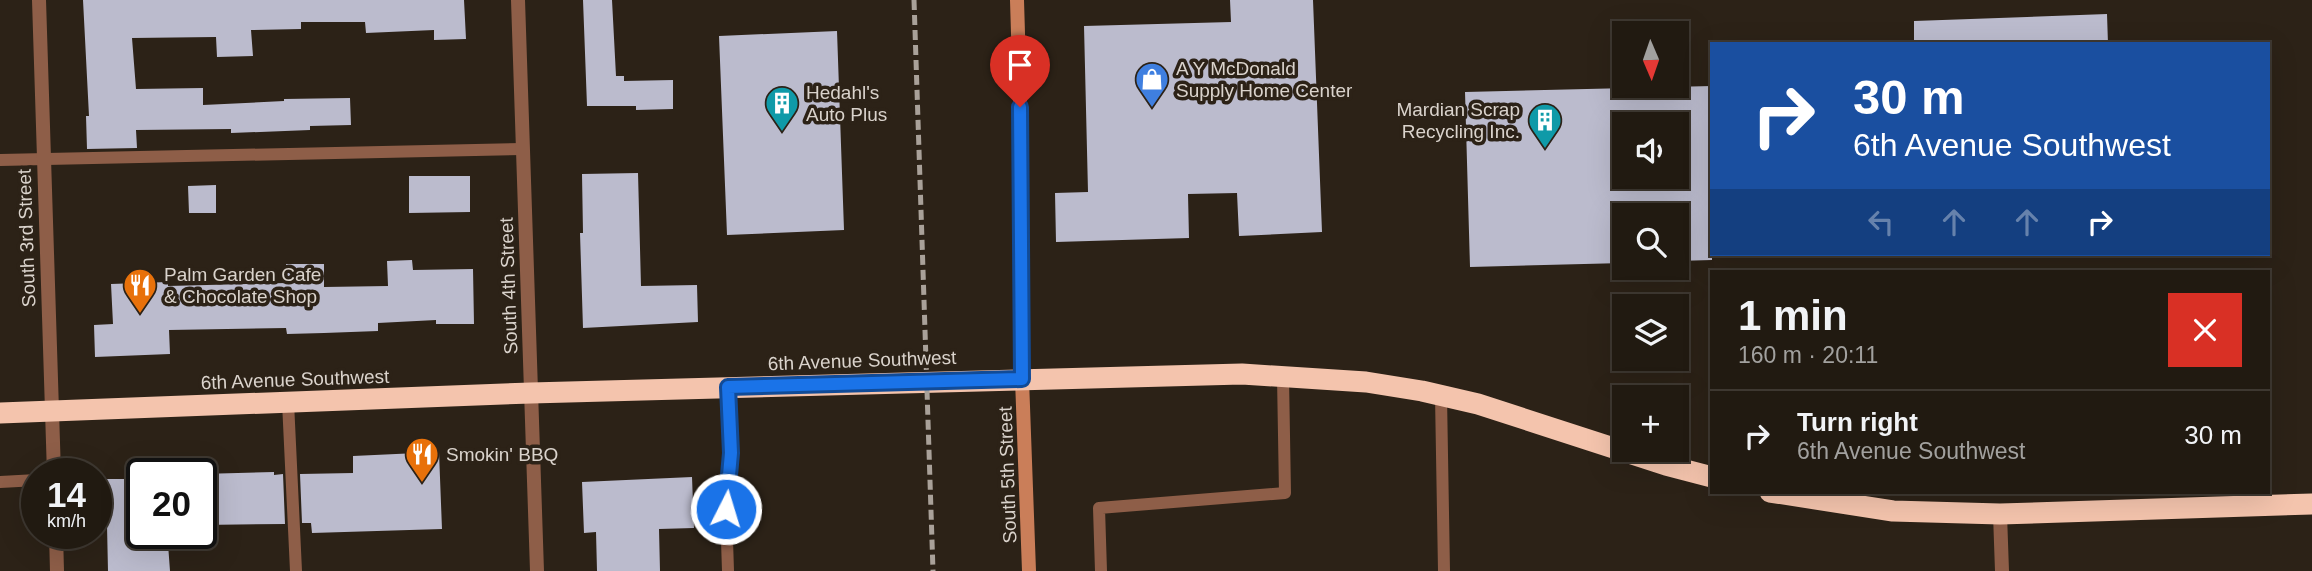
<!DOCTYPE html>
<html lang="en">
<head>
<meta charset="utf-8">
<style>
	:root { --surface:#211a11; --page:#2d271f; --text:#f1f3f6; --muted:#a2a19f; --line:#3e3831 }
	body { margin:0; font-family:Arial,sans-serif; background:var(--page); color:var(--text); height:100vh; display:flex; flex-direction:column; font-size:26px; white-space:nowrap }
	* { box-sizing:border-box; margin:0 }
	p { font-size:23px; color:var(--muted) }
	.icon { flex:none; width:38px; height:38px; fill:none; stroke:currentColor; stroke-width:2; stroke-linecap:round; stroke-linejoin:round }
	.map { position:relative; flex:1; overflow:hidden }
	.sheet { position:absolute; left:1710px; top:270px; width:560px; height:224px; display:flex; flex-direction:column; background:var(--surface); border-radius:0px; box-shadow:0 7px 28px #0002,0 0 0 2px var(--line) }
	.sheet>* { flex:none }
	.guide { position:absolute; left:1710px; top:42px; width:560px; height:214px; border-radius:0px; box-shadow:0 7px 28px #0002,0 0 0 2px var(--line); background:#1a4fa0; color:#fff; overflow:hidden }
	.needle { width:46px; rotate:178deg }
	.fabs { position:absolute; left:1612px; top:21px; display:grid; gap:14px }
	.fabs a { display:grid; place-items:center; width:77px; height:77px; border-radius:0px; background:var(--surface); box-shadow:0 7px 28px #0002,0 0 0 2px var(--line); font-size:35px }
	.speed { position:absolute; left:21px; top:458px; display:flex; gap:14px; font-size:35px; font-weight:700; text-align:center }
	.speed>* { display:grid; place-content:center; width:91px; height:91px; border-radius:50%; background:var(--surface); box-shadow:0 7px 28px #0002,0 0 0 2px var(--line); line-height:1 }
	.speed small { font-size:18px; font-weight:400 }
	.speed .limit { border:4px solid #111; border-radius:10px; background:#fff; color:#111 }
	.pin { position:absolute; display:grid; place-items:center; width:60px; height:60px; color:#fff; margin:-72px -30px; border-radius:50% 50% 50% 0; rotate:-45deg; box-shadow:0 0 7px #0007 }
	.pin .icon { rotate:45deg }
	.me { position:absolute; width:77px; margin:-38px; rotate:5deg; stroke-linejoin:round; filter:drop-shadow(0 0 5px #0008) }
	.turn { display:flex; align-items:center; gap:24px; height:147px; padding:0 28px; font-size:32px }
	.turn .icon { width:91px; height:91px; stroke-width:2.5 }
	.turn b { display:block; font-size:49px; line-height:60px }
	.lanes { display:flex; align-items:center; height:66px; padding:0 28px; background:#0003; justify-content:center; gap:35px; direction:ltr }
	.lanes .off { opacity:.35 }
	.round { display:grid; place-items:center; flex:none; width:74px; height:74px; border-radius:0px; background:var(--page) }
	.headline { display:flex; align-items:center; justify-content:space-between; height:119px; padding:0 28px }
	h1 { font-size:42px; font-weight:700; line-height:52px }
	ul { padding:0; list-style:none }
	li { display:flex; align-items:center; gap:21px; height:91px; padding:0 28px; border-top:2px solid var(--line) }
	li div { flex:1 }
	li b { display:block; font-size:26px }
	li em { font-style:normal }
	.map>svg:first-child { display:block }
</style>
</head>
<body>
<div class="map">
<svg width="2312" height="571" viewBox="0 0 2312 571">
	<rect width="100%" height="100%" fill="#2c2217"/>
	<path fill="#bbbbcd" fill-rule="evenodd" d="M83 0H464L466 39 434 40V30L366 33 365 22H301V29L251 30 253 56 217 57 216 37 132 38 136 89 203 88V105L284 101V99L350 98 351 125 310 126V130L231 133V129L136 130 137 148 87 149 86 116H89Z
		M583 0H612L616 76H624V81L673 80V109L636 110V106H587Z
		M1230 0H1313L1322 232 1239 236 1237 193 1188 194 1189 238 1056 242 1055 193 1088 192 1084 26 1231 22Z
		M2107 14 2108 44H1914V21Z
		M837 31 844 230 727 235 719 36Z
		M1712 86V260L1676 261V215H1624V263L1470 267 1465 92ZM1624 124H1676V177H1624Z
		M638 173 641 286 697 285 698 322 583 328 580 233H583L582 174Z
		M409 176H470V212L409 213Z
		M216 185V213H189L188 186Z
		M412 260 413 270 473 269 474 324H436V320L378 323V331L324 333 287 334 286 328 169 330 170 354 95 357 94 325 113 324 111 284 168 282V286L286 283V264H324V287L388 286 387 261Z
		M439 452 442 529 312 533 311 523H302L300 474 353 473V456Z
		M274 472V475L283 474 285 524 201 525V474Z
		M692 477 694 528 659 529 660 571H597L596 532 584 533 582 482Z
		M106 479H142V546L168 544 170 571H108Z"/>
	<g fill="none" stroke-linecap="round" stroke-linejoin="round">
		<path stroke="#8e5e48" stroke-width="12" d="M0 160 523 149
			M1441 396 1444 571
			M288 402 296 571
			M0 482 37 480
			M728 571 726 509 731 453 728 387
			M1101 571 1099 508 1285 493 1283 377"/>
		<path stroke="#8e5e48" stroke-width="14" d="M39 0 54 474
			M518 0 537 571
			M2000 514 2002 571
			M56 534 57 571"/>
		<path stroke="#ca7e59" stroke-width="14" d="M1017 0 1021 134 1022 379 1029 571"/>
		<path stroke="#f4c4ad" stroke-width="21" d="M0 413 531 393 1242 374 1366 382 1422 391 1478 404 1666 465 1712 477
			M1770 492 1893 511 2000 514 2312 504"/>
		<path stroke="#a9a199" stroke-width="5" stroke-dasharray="10 5" stroke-linecap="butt" d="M914 0 933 571"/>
	</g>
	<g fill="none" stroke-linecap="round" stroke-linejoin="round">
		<defs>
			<path id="route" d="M726 509 731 453 728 387 1022 379 1020 107"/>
		</defs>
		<use href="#route" stroke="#114b97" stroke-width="18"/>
		<use href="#route" stroke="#1a73e8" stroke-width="12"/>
	</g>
	<defs>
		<symbol id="shop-pin" viewBox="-11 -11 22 30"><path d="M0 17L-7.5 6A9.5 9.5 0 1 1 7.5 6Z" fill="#3f7fe0" stroke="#2c2217"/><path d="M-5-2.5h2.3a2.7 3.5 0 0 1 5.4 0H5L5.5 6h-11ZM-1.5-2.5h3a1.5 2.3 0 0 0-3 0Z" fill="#fff"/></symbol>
		<symbol id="building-pin" viewBox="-11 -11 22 30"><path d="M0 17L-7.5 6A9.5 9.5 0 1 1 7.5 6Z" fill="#0f9aa8" stroke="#2c2217"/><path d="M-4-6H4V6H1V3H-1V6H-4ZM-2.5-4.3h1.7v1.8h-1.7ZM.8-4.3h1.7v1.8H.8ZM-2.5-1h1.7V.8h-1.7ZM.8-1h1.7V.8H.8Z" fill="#fff"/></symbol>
		<symbol id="restaurant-pin" viewBox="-11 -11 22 30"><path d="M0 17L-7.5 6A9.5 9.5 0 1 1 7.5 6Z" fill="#e8710a" stroke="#2c2217"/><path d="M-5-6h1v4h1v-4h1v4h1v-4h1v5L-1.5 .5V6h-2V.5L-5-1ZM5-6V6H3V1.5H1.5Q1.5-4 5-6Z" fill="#fff"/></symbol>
	</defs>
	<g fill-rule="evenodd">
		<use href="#shop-pin" x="1133" y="60" width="38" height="52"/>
		<use href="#building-pin" x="763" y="84" width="38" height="52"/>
		<use href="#building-pin" x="1526" y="101" width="38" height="52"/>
		<use href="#restaurant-pin" x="121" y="266" width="38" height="52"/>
		<use href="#restaurant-pin" x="403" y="435" width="38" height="52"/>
	</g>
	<g text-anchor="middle" stroke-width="7" stroke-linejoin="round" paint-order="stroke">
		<g font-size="19" fill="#dad3cc" stroke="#2c2217" text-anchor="start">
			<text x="1176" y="75">A Y McDonald<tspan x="1176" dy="22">Supply Home Center</tspan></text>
			<text x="806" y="99">Hedahl's<tspan x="806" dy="22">Auto Plus</tspan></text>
			<text x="1520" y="116" text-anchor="end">Mardian Scrap<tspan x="1520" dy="22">Recycling Inc.</tspan></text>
			<text x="164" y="281">Palm Garden Cafe<tspan x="164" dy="22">&amp; Chocolate Shop</tspan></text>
			<text x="446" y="461">Smokin' BBQ</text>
		</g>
		<g font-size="19" fill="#dad3cc" stroke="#2c2217">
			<text transform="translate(26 238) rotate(-92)" y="7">South 3rd Street</text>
			<text transform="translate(508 286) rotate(-92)" y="7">South 4th Street</text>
			<text transform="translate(862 360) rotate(-2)" y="7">6th Avenue Southwest</text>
			<text transform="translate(295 379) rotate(-2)" y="7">6th Avenue Southwest</text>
			<text transform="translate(1007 475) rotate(-92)" y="7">South 5th Street</text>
		</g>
	</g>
</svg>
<div class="fabs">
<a><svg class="needle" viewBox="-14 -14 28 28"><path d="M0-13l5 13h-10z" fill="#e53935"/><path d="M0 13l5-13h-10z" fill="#a2a19f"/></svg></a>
<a><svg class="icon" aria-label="sound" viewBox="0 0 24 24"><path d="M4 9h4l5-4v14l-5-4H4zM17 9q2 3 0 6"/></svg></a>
<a><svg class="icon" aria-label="search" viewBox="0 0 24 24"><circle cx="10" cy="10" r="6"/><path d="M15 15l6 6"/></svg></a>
<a><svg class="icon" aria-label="layers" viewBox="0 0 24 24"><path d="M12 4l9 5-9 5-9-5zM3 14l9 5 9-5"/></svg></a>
<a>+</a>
</div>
<div class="speed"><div>14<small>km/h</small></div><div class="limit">20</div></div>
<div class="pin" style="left:1020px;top:107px;background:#d93025"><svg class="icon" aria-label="arrive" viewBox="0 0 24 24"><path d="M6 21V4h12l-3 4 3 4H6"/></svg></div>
<svg class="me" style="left:726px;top:509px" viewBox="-20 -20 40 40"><circle r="17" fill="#1a73e8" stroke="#fff" stroke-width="3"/><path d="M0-11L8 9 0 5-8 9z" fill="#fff"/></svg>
<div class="guide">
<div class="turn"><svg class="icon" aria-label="right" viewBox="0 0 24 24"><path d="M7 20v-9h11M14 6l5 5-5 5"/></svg><div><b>30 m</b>6th Avenue Southwest</div></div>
<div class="lanes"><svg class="icon off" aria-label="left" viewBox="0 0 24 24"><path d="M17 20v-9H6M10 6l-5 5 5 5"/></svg><svg class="icon off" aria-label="ahead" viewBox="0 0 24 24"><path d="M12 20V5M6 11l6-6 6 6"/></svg><svg class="icon off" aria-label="ahead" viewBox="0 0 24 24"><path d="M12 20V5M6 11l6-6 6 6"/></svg><svg class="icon" aria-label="right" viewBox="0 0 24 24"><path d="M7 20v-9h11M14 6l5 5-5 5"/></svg></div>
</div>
<section class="sheet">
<div class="headline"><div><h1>1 min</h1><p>160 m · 20:11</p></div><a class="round" style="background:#d93025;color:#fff"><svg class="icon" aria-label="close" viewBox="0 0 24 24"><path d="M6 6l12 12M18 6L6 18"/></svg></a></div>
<ul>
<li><svg class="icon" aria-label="right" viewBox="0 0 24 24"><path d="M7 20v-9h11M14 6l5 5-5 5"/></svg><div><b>Turn right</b><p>6th Avenue Southwest</p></div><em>30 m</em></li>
</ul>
</section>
</div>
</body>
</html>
